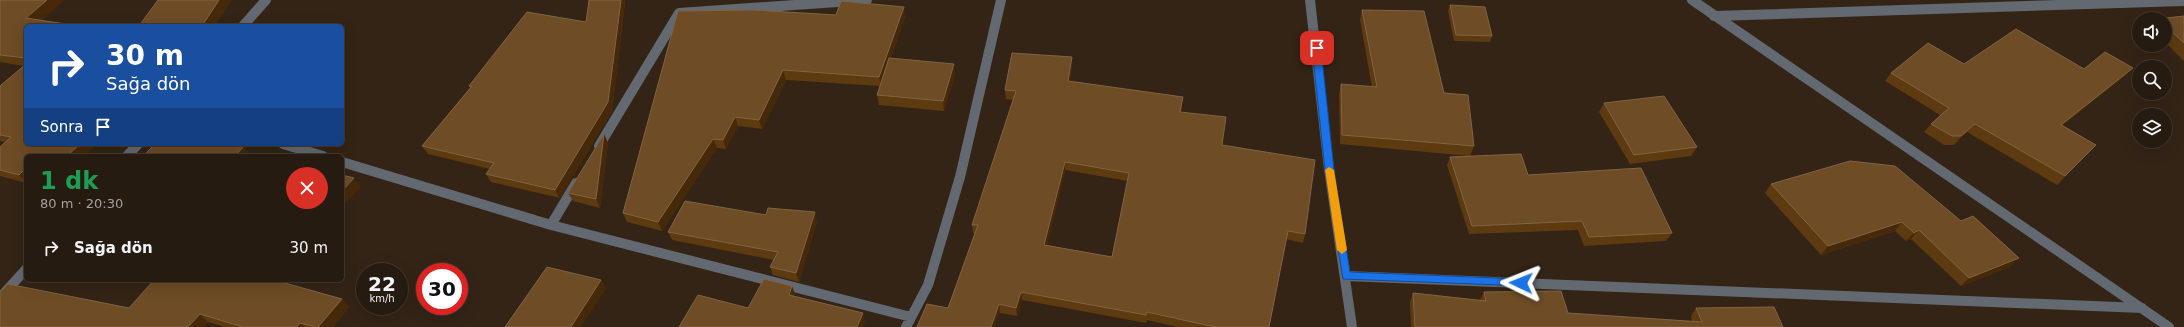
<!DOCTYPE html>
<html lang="tr">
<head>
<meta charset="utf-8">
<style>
	:root { --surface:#261b10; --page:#32281e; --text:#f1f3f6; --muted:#a4a19f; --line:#423930 }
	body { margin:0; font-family:"DejaVu Sans",sans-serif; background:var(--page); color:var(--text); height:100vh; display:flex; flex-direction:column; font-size:15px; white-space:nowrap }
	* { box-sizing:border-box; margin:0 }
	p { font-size:13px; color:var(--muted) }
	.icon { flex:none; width:22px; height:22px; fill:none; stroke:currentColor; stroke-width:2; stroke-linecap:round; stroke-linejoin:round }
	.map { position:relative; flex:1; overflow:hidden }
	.details { position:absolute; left:24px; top:154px; width:320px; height:128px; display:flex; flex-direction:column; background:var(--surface); border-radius:6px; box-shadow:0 4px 16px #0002,0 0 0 1px var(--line) }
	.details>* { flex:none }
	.guide { position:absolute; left:24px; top:24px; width:320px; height:122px; border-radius:6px; box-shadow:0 4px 16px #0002,0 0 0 1px var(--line); background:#1a4fa0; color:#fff; overflow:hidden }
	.controls { position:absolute; left:2132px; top:12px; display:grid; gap:8px }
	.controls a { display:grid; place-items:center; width:40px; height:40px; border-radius:50%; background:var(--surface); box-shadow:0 4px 16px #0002,0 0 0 1px var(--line); font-size:20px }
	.speed { position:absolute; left:356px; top:263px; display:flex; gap:8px; font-size:20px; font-weight:700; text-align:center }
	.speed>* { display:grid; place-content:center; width:52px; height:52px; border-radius:50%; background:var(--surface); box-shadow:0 4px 16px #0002,0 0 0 1px var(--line); line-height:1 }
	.speed small { font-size:10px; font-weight:400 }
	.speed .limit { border:6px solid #d22; background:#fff; color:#111 }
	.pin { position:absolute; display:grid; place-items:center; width:34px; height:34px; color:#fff; margin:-17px; border-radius:8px; box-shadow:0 2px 6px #0006 }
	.me { position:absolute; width:44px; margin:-22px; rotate:272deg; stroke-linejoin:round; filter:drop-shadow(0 0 3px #0008) }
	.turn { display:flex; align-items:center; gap:14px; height:84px; padding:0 16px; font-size:18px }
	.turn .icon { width:52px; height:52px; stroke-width:2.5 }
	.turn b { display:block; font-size:28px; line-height:34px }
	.then { display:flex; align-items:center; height:38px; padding:0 16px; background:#0003; gap:8px; font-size:15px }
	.round { display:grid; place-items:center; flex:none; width:42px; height:42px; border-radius:21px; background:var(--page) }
	.summary { display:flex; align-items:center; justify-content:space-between; height:68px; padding:0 16px }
	h1 { font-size:24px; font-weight:700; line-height:30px; color:#1e9e55 }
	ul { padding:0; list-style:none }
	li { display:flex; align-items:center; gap:12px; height:52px; padding:0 16px }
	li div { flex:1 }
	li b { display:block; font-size:15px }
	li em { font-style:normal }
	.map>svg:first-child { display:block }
</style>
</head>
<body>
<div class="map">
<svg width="2184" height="327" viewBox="0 0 2184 327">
	<rect width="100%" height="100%" fill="#332416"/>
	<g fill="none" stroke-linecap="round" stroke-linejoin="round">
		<path stroke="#626971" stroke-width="10" d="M1310 0 1329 169 1352 327
			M1692 0 2169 327
			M1714 16 2184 1
			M243 26 266 0
			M283 144 323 156
			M599 146 679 13 867 0
			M127 156 138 144
			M342 162 551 225 911 317
			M551 225 576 183
			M1346 276 2142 308
			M0 298 26 269
			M906 327 928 285 960 177 1001 0"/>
	</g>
	<path fill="#5d3a10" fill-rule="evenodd" d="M0 0 26 26V183L0 176V147L5 142 0 141V86L24 66 0 62Z
		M589 0H624L625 3 612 111 560 198 491 182 486 174 490 169 428 154 422 146 470 88 469 86 586 22Z
		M1450 5 1492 36 1490 42 1454 41 1448 11Z
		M1362 10 1444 93 1474 146 1470 156 1528 175 1672 233 1666 241 1584 246 1578 230 1469 234 1447 165 1450 157 1470 156 1340 144 1339 94 1341 84 1372 87 1360 20Z
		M836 15 905 16 891 58 955 74 944 111 879 105 877 95 880 86 786 80 762 129 738 126 726 149 717 148 662 231 627 222 623 213Z
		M2184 16V61L2165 42V19H2158Z
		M1072 57V66L1070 81 1183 97 1181 112 1222 145 1305 234 1303 243 1286 239 1269 327H1178L1147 320 1146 323 1022 300 1017 316 1000 313 948 308 975 233H973L972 225 1014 100 1006 99 1005 90ZM1065 170 1128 181 1112 257 1047 245Z
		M1964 64 2084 69 2125 76 2063 125 2096 145 2057 185 1967 132 1954 145H1944L1924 132 1931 124 1940 115 1885 81 1891 73Z
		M1604 103 1697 147 1691 156 1630 164 1599 112Z
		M604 134 608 143 600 208 573 201 568 193Z
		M1850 161 2010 267 1961 286 1911 239 1906 241 1895 231 1821 255 1765 193 1771 184Z
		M766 215 817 221 799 282 773 275 770 267 774 260 672 240 668 232Z
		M1484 292 1568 313 1692 321 1691 316 1696 308 1783 327H1411L1410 302 1413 293 1480 300Z
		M342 299 349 307 333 327H225L208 322 204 327H0L129 308Z"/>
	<path fill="#462909" d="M47 0H65L35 26 26 18Z
		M219 0H232L215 26H202Z
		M621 0H624L625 3 612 111 560 198 555 190Z
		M904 7 905 16 881 87 879 77Z
		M1072 57V66L1069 90 1068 81Z
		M954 64 955 74 944 111 943 101Z
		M2133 68 2125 76 2053 133 2061 125Z
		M783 70 786 80 762 129 759 120Z
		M1183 97 1182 106 1179 120 1180 112Z
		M735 117 738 126 726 149 723 140Z
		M1975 124 1954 145 1961 136Z
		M604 134 608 143 600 208 596 199Z
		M713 139 717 148 662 231 658 222Z
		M80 144H97L85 156H67Z
		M244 146 251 155V156H235Z
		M1065 162V170L1045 254 1044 245Z
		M26 168V182L19 175Z
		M354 178 361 187 342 207V191Z
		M815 212 817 221 799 282 796 273Z
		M1902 222 1895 231 1821 255 1828 246Z
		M1919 230 1911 239 1906 241 1914 233Z
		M2019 258 2010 267 1961 286 1969 278Z
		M601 280 606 289 581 327H571Z
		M792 286 795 294 792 303 789 295Z
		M1021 292 1022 300 1017 316 1016 308Z
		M342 299 349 307 333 327H318Z
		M999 304 1000 313 994 327H991Z
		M863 313 865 321 863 327H857Z
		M200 314 208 322 204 327H188Z
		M300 323 305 327H297Z"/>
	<path fill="#6d4c26" stroke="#816443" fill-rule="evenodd" d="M0 0H47L26 18 79 26H26V58L0 55Z
		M158 0H219L202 26H139Z
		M589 0H621L608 102 555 190 486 174 494 163 422 146 472 86H469L527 12 586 22Z
		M841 1 904 7 879 77 783 70 759 120 735 117 723 140 713 139 658 222 623 213 678 11 753 10 836 15Z
		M1450 5 1485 7 1492 36 1456 35Z
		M1362 10 1424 11 1444 93 1468 95 1474 146 1342 135 1341 84 1377 87Z
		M2184 16V43L2165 25V19H2158Z
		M2016 29 2084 69 2105 52 2133 68 2061 125 2096 145 2065 176 1975 124 1961 136H1952L1931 124 1949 108 1891 73 1928 43 1964 64Z
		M1012 53 1072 57 1068 81 1183 97 1180 112 1226 117 1222 145 1315 160 1305 234 1288 231 1269 327H1215L1147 312 1146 315 1021 292 1016 308 999 304 991 327H917L927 304 948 308 978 225H972L1016 91 1005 90ZM1065 162 1129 173 1112 257 1044 245Z
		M889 58 954 64 943 101 877 95Z
		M26 64V144H80L67 156H26V168L19 175 0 170V147L11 137 0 135V86Z
		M1664 96 1697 147 1634 155 1604 103Z
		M604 134 596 199 568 193Z
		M155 144H234L244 146 235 156H143Z
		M1521 154 1528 175 1641 168 1672 233 1589 237 1582 221 1472 226 1450 157Z
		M1850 161 1895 166 1961 221 1973 216 2019 258 1969 278 1919 230 1914 233 1902 222 1828 246 1771 184Z
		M342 175 354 178 342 191Z
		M685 201 766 215 768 208 815 212 796 273 770 267 778 252 668 232Z
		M547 267 601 280 571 327H505Z
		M764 279 792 286 789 295 863 313 857 327H679L698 295 748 308Z
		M154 280H274L342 299 318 327H316L300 323 297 327H243L200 314 188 327H0V292L8 284 129 308Z
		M1561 291 1568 313 1702 322 1696 308 1774 307 1783 327H1415L1413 293 1486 301 1484 292Z"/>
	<path fill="#1a73e8" stroke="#114b97" d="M1317 45 1321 48 1334 170 1350 272 1521 279 1526 283 1525 286 1343 279 1325 170 1312 48Z"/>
	<path fill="#f59e0b" d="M1329 167 1334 170 1347 250 1342 254 1337 250 1325 170Z"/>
</svg>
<div class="controls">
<a><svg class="icon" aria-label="sound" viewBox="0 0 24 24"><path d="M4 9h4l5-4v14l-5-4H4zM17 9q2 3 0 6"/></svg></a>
<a><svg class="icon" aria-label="search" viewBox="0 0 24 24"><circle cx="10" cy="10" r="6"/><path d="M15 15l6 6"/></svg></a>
<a><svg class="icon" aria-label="layers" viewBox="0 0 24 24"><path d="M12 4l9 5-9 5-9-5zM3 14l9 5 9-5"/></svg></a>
</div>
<div class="speed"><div>22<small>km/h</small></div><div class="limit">30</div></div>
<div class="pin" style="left:1317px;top:48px;background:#d93025"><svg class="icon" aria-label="arrive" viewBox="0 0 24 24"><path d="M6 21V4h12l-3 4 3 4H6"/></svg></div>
<svg class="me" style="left:1521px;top:283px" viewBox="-20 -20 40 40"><path d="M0-17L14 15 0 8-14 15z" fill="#1a73e8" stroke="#fff" stroke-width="4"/></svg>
<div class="guide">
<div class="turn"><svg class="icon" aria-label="right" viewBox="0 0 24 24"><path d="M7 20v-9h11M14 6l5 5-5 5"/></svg><div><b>30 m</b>Sağa dön</div></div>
<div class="then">Sonra<svg class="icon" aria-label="arrive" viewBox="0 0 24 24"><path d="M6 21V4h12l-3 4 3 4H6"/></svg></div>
</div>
<section class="details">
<div class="summary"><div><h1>1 dk</h1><p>80 m · 20:30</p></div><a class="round" style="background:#d93025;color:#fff"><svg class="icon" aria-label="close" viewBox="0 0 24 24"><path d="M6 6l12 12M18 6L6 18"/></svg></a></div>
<ul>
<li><svg class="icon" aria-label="right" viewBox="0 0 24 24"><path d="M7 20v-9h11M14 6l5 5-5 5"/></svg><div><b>Sağa dön</b></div><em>30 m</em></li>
</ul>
</section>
</div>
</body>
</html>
